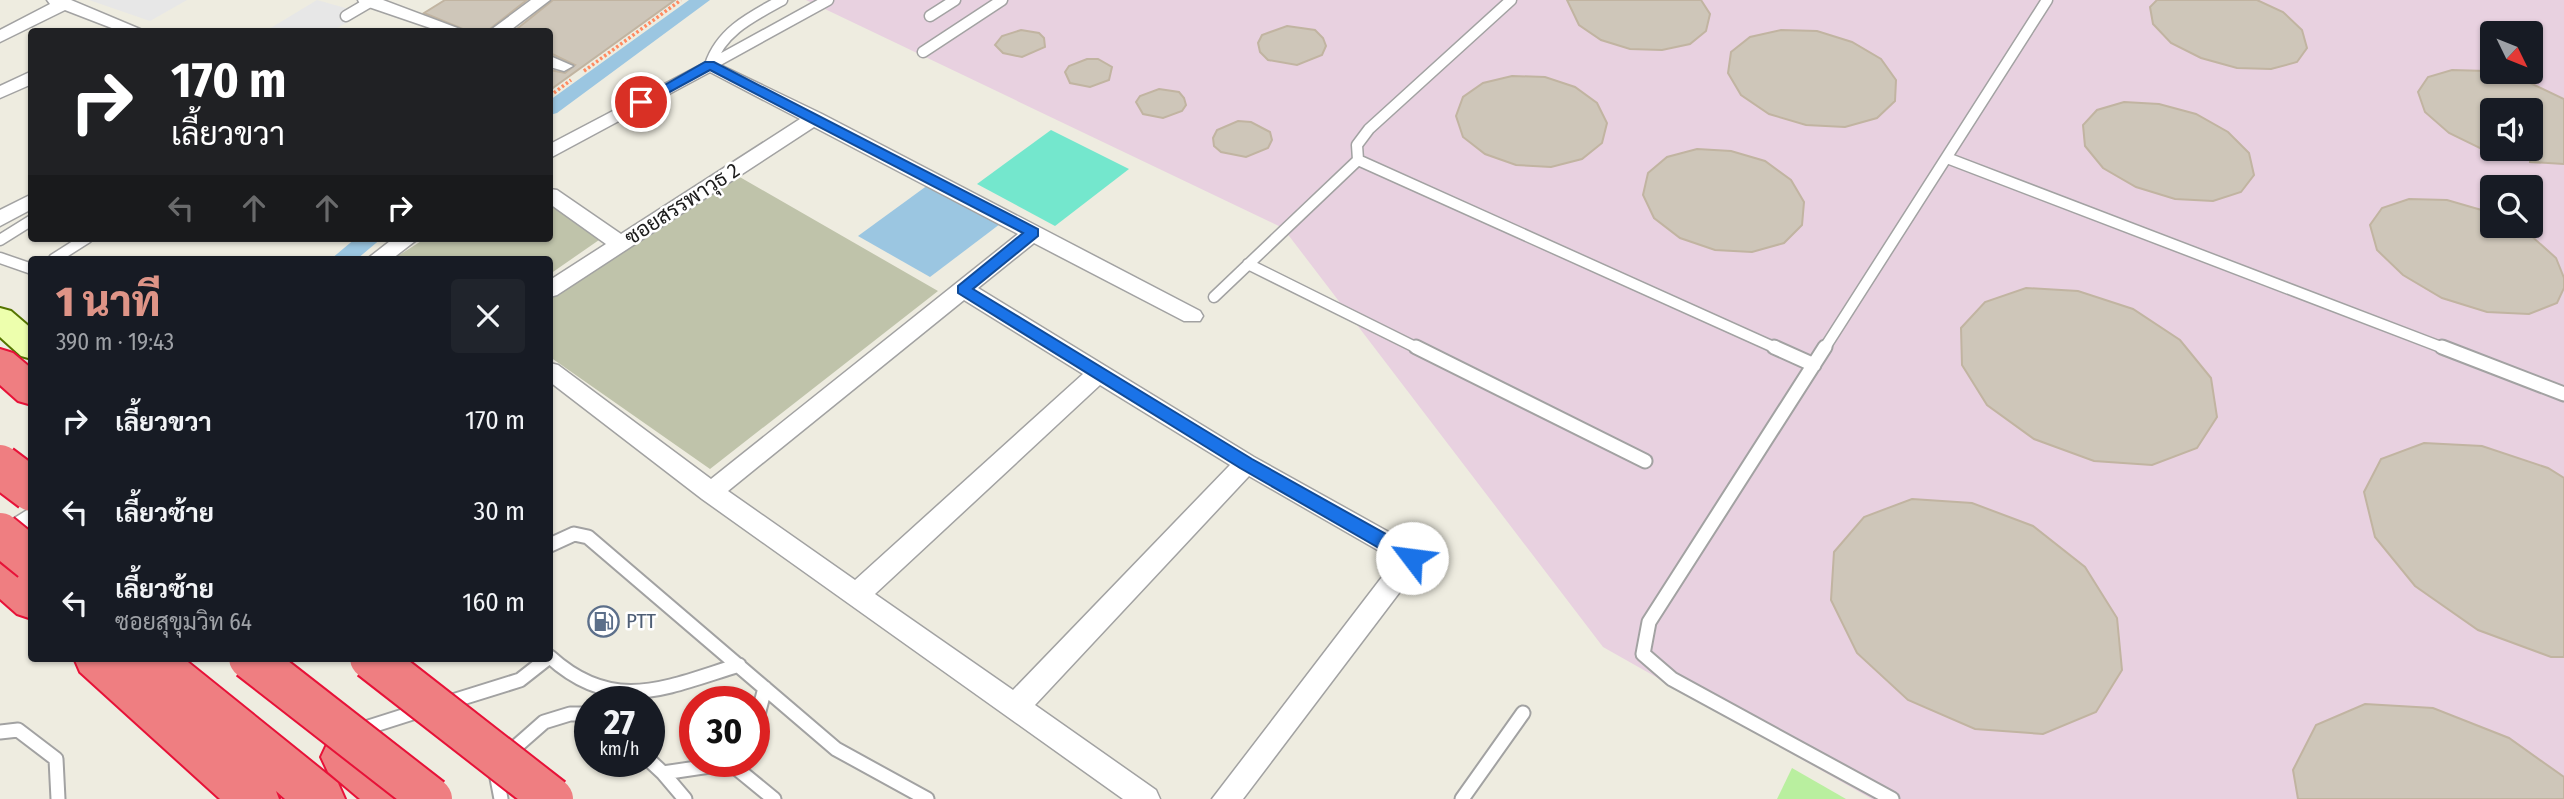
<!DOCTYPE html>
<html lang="th">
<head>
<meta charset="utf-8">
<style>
	:root { --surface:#171b24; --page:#20242c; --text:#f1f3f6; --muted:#9ea1a6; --accent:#de9487 }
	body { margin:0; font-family:"Fira Sans Condensed",Sarabun,sans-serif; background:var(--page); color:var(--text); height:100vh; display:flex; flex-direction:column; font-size:26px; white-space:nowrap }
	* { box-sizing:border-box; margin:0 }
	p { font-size:23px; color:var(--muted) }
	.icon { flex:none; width:38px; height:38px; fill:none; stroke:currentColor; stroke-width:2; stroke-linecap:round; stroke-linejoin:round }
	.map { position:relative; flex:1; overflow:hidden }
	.panel { position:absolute; left:28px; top:256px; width:525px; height:406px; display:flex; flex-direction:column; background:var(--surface); border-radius:7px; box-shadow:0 2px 5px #0004 }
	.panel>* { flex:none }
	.top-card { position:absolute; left:28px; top:28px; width:525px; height:214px; border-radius:7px; box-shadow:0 2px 5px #0004; background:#202124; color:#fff; overflow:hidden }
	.needle { width:46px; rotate:133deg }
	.buttons { position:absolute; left:2480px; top:21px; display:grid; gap:14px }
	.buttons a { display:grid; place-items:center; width:63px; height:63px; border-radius:7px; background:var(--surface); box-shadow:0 2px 5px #0004; font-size:35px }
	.speed { position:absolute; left:574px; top:686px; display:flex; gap:14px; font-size:35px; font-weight:700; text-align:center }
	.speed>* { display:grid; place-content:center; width:91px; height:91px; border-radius:50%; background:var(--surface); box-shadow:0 2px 5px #0004; line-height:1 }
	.speed small { font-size:18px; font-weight:400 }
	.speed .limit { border:10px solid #d22; background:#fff; color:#111 }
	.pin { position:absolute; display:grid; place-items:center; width:60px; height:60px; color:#fff; margin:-30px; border:4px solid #fff; border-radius:50%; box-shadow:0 2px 7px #0007 }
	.me { position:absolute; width:77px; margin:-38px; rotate:300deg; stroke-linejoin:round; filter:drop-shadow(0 0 5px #0008) }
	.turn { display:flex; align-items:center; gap:24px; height:147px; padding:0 28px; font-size:32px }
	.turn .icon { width:91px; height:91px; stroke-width:2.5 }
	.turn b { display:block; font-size:49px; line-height:60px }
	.lanes { display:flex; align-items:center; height:66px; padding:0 28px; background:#0003; justify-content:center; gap:35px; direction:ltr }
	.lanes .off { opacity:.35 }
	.round { display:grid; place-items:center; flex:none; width:74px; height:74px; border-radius:7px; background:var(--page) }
	.head { display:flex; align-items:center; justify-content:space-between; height:119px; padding:0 28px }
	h1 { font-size:42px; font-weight:800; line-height:52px; color:var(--accent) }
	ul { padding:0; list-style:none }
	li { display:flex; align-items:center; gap:21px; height:91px; padding:0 28px }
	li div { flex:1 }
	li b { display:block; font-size:26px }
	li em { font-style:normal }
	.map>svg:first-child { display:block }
</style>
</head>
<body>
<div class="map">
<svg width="2564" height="799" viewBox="0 0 2564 799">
	<rect width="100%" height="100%" fill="#eeece0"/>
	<path fill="#e8d1e0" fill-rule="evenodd" d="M806 0H2564V799H1872L1603 647 1283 228ZM2492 33H2530V72H2492ZM2492 110H2530V149H2492ZM2492 187H2530V226H2492Z"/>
	<path fill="#bfc3aa" d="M738 176 938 291 710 469 550 357V298Z
		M550 205 599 240 550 274V259H393L426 238H550Z"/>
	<path fill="#b9ef9f" d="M1792 768 1846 799H1777Z"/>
	<path fill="#74e7cd" d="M1051 130 1129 169 1055 226 977 184Z"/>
	<path fill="#e7e7e7" d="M89 0H187L150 21Z
		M317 0 363 13 332 31 264 32Z"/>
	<path fill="#9bc6e1" d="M928 185 1000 224 930 277 858 236Z"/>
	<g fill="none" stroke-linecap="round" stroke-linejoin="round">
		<path fill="#9bc6e1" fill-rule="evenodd" d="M689 0H710L557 113 550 115V100Z
			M356 238H382L357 259H331Z"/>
	</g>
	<path fill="#cec6b9" stroke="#c1b4a1" stroke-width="2" d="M445 0H527L486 32H470L424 13Z
		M553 0H675L550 90V70L565 73 575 65 550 53V32H513Z
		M1567 0H1701L1710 14 1706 31 1690 44 1662 50 1630 49 1601 40 1579 25Z
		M2157 0H2257L2283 12 2302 30 2307 48 2297 62 2271 69 2237 68 2201 58 2171 43 2153 24 2150 7Z
		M1287 26 1315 30 1323 38 1326 46 1322 55 1297 65 1268 60 1260 52 1258 43 1262 35Z
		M1021 30 1039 33 1044 38 1045 47 1022 57 1003 53 995 45 1002 36Z
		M1781 30 1817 31 1852 42 1881 59 1896 80 1895 101 1877 118 1845 127 1806 125 1769 114 1741 95 1728 73 1731 52 1750 37Z
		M1087 59H1098L1112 67 1109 80 1090 87 1070 83 1065 72 1069 66Z
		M2452 70 2487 71 2526 81 2564 99V164L2530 162V110H2492V154L2449 133 2425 112 2418 92 2428 77Z
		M1512 76 1545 77 1575 87 1597 103 1607 123 1602 143 1582 159 1551 167 1516 165 1485 154 1463 137 1456 116 1463 97 1483 83Z
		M1159 89 1179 92 1184 98 1186 105 1182 111 1163 118 1143 114 1136 102 1140 96Z
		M2124 102 2159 104 2196 114 2228 132 2249 153 2254 175 2241 192 2213 201 2175 199 2136 187 2103 168 2085 146 2083 125 2097 110Z
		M1238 121 1251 122 1270 132 1272 140 1268 148 1246 157 1221 152 1214 146 1213 138 1217 130Z
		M1697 149 1731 151 1765 161 1791 180 1804 202 1802 225 1784 243 1752 252 1715 250 1680 238 1654 218 1643 195 1648 173 1667 157Z
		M2409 199 2447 200 2492 213V226H2515L2528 233 2556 258 2564 278V288L2557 303 2529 314 2487 312 2442 298 2403 275 2377 250 2370 225 2382 208Z
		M2026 288 2078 291 2133 309 2180 340 2211 378 2217 417 2197 448 2152 465 2094 461 2034 439 1987 405 1962 365 1961 328 1985 302Z
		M2424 443 2482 446 2548 468 2564 478V657H2551L2478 630 2415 586 2375 537 2364 492 2381 459Z
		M1912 499 1972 503 2033 526 2085 567 2117 618 2122 670 2096 712 2043 734 1975 729 1908 700 1857 653 1831 600 1834 552 1864 517Z
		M2365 704 2433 708 2509 738 2564 777V799H2298L2293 770 2316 725Z"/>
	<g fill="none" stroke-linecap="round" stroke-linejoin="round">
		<defs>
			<path id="lane-far1" d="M346 16 370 2
				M930 16 955 0
				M923 52 1002 0
				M710 65 828 0
				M710 65C721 31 753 16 782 0
				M1947 158 2446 349
				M1358 160 1778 349
				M1358 160 1357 145 1369 129 1511 0
				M0 240 32 220
				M0 258 32 269
				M54 259 87 238
				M1248 264 1419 349
				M1214 297 1358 160
				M1824 349 2047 0"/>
			<path id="lane" d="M1416 347 1645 461
				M1774 347 1814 365
				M1825 347 1649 622 1643 654 1672 679 1892 799
				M2442 347 2564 394
				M550 545 574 534 588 537 836 749 927 799
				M550 657C614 715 667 687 739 665
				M443 704 520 680 548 658
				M754 730 765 688
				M356 731 422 710
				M0 732 18 730 56 759 58 799
				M649 760 663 773 730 763 774 799
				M663 773 685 799
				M501 799 496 773 503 758 544 722 570 714H590
				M1462 799 1523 713"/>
			<path id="street" d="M47 0H71L147 32H122L65 10 0 42V30L50 4Z
				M358 0H383L468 32H442L360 4Z
				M531 0H550L508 32H488Z
				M550 56 573 66 564 71 550 67Z
				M710 60 822 114 1200 311 1203 316 1200 321H1184L1034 243 978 288 1254 457 1421 550 1425 557 1421 564 1243 799H1212L1395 560 1249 476 1035 705 1156 790 1160 799H1123L702 499 550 382V363L558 365 711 479 1018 234 814 127 557 295 550 297V280L606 244 550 204V189L557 190 621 234 800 119 710 72 550 158V144ZM964 300 1083 374 855 580 728 491ZM1100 385 1230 465 1013 690 875 594Z
				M32 71V84L0 98V86Z
				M32 194V209L0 226V210Z
				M394 238H419L392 259H367Z
				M32 507V531L0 551V527Z"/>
			<path id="secondary" d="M0 308 11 311 32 329V359L21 356 0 337Z"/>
			<path id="highway" d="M0 349 13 353 32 369V405L18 401 0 385Z
				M0 555 15 561 32 575V619L17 614 0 599Z
				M74 658H183L338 783 345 799H285L276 791 279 799H220L80 672Z
				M345 735C373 746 408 771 420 799H360L328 772 321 757 328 742Z"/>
		</defs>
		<use href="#lane-far1" stroke="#a2a2a2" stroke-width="13"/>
		<use href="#lane" stroke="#a2a2a2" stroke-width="17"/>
		<use href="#street" stroke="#a2a2a2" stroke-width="3"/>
		<use href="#secondary" stroke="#557500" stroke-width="4"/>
		<use href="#highway" stroke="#e71238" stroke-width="4"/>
		<path stroke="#ff8a60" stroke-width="3.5" stroke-dasharray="2.5 2.5" stroke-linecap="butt" d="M584 71 681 0
			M550 96 571 80"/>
		<use href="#lane-far1" stroke="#fff" stroke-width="10"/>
		<use href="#lane" stroke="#fff" stroke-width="13"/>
		<use href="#street" fill="#fff" fill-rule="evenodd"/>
		<use href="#secondary" fill="#edffad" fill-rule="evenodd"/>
		<use href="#highway" fill="#ef7e81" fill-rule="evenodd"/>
		<defs>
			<path id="highway-bridge" d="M0 466 32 490
				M0 534 32 560
				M250 658 431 799
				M371 658 552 799"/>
		</defs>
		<use href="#highway-bridge" stroke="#e71238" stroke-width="46" stroke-linecap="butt"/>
		<use href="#highway-bridge" stroke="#ef7e81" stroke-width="42"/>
	</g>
	<path fill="#1a73e8" stroke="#114b97" stroke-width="2" d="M705 62H714L1038 229V236L973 289 1252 459 1418 552 1420 558 1418 563H1405L1240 468 958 293V286L1023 233 710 70 646 105 635 102Z"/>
	<defs>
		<symbol id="fuel-ring" viewBox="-11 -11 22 22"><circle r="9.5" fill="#fff" stroke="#5c6f8a" stroke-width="1.5"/><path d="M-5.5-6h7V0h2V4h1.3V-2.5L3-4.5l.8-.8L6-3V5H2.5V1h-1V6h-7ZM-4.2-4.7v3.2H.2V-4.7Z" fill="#5c6f8a"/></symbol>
	</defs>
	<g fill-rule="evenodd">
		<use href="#fuel-ring" x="586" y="604" width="35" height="35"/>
	</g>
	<g text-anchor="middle" stroke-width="5" stroke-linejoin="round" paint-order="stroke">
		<g font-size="21" fill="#1b1b1b" stroke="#fff">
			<text transform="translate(682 204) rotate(-33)" y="7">ซอยสรรพาวุธ 2</text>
		</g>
		<g font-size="21" fill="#4e5e75" stroke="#fff" text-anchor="start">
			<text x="626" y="628">PTT</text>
		</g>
	</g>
</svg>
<div class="buttons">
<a><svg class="needle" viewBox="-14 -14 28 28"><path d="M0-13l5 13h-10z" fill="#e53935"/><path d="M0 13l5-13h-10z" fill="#9ea1a6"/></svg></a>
<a><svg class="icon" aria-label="sound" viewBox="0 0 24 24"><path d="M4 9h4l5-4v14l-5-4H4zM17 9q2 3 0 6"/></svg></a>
<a><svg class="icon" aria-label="search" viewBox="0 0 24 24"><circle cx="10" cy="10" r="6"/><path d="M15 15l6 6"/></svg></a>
</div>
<div class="speed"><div>27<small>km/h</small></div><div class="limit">30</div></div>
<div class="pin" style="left:641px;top:102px;background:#d93025"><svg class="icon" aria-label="arrive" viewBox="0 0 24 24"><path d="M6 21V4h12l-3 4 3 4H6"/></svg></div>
<svg class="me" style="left:1412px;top:558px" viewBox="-20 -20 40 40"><circle r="19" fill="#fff"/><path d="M0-13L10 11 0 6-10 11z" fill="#1a73e8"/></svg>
<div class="top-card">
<div class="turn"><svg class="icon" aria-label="right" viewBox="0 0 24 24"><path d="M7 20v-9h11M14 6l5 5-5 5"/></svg><div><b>170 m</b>เลี้ยวขวา</div></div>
<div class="lanes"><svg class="icon off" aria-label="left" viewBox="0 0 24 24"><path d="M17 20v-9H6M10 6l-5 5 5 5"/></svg><svg class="icon off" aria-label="ahead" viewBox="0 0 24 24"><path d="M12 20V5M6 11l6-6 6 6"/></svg><svg class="icon off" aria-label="ahead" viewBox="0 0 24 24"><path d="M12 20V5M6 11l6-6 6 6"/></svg><svg class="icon" aria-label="right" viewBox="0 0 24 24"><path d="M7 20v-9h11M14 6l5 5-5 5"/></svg></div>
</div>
<section class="panel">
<div class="head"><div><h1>1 นาที</h1><p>390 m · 19:43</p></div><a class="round"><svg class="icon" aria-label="close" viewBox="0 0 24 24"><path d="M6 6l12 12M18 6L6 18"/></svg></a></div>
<ul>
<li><svg class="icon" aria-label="right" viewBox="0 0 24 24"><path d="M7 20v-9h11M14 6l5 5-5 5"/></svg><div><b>เลี้ยวขวา</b></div><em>170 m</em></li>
<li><svg class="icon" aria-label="left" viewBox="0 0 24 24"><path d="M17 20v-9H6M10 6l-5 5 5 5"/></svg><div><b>เลี้ยวซ้าย</b></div><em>30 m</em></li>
<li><svg class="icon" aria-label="left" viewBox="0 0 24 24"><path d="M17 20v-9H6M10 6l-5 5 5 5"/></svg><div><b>เลี้ยวซ้าย</b><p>ซอยสุขุมวิท 64</p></div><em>160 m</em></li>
</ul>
</section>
</div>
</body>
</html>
